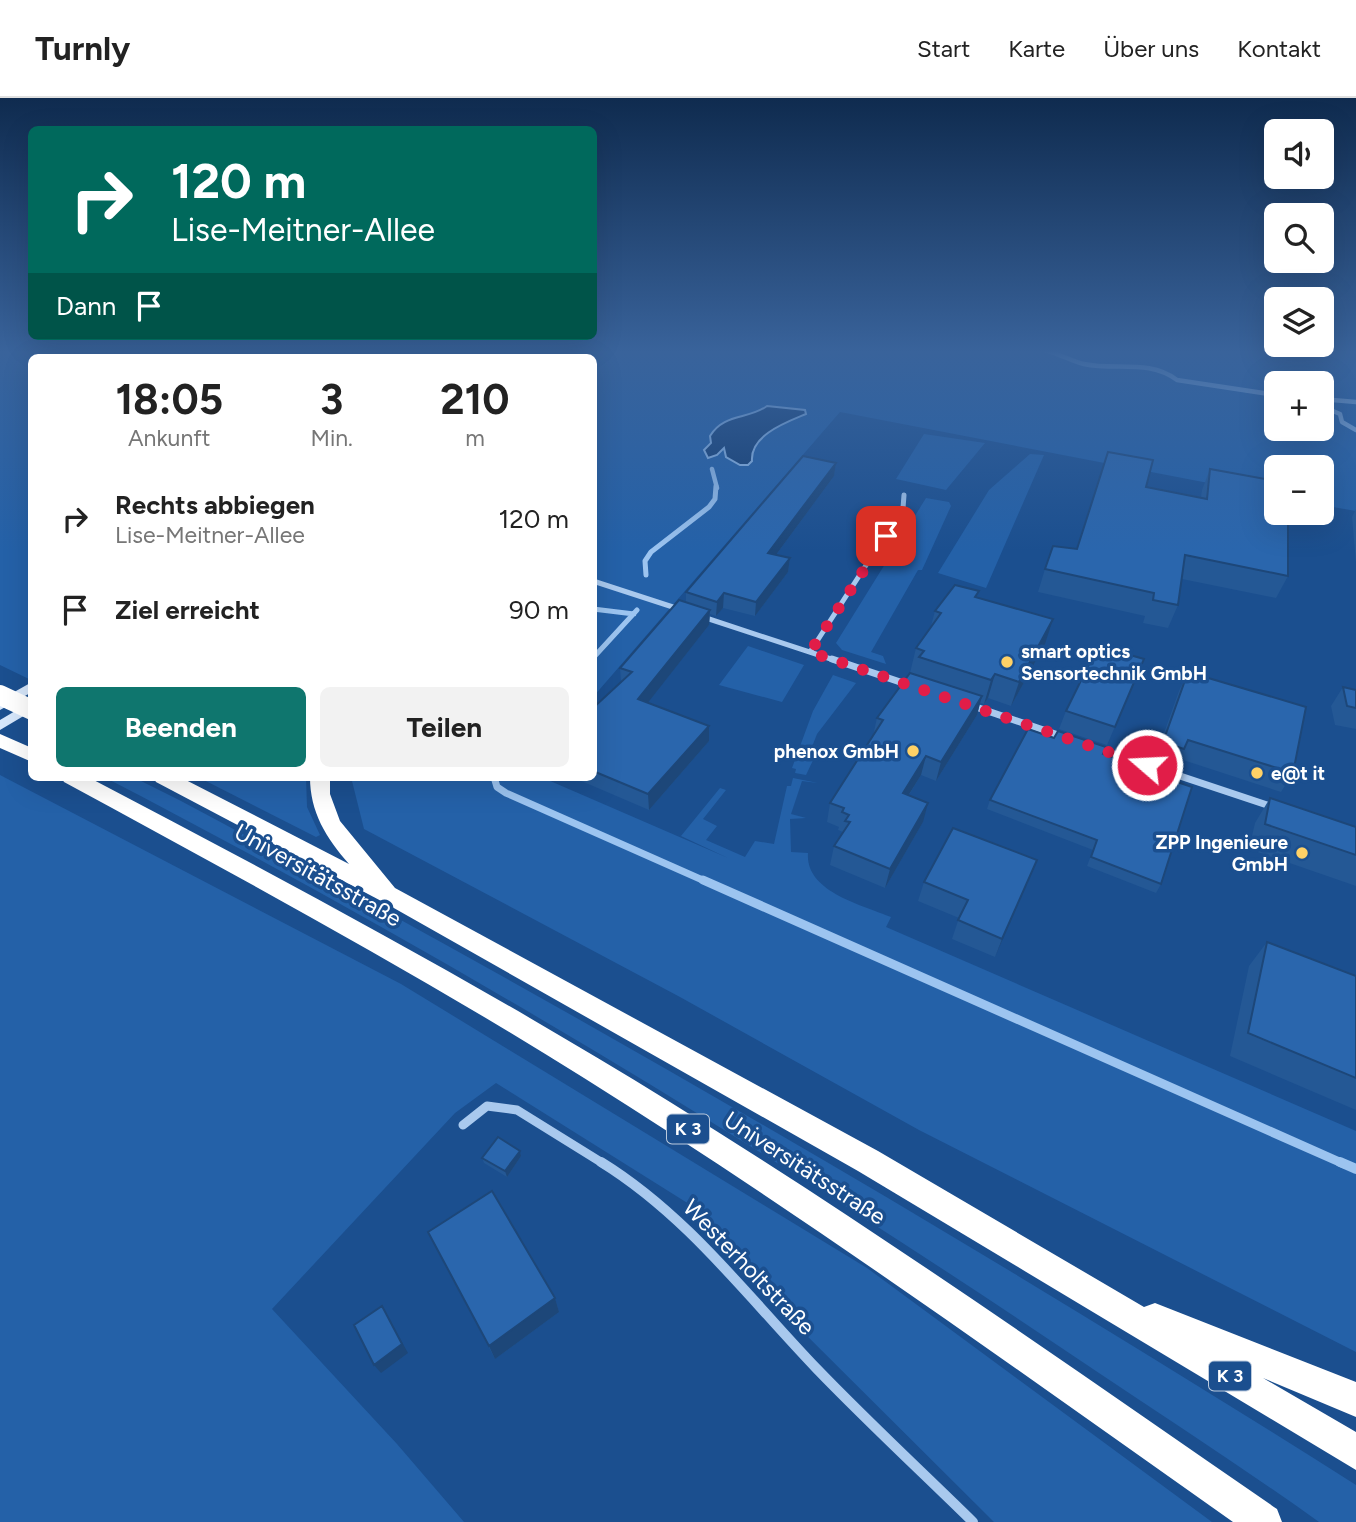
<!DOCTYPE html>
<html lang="de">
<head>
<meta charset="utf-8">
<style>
	:root { --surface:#fff; --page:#f2f2f2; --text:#222; --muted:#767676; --line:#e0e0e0; --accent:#0f766e }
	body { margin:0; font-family:Figtree,sans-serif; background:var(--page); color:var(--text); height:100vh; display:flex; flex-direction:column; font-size:26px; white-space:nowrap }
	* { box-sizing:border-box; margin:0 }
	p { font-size:23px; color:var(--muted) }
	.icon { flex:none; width:38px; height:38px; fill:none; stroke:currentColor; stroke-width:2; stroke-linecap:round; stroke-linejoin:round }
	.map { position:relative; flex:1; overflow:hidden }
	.panel { position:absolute; left:28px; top:256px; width:569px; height:427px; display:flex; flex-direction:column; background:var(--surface); border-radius:10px; box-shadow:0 7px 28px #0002 }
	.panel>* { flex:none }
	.guide { position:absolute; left:28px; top:28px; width:569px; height:214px; border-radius:10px; box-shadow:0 7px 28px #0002; background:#00695c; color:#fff; overflow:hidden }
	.fabs { position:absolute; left:1264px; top:21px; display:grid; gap:14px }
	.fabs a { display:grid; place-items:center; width:70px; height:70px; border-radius:10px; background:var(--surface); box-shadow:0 7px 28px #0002; font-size:35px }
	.pin { position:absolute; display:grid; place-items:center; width:60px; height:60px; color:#fff; margin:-30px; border-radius:14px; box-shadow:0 4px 10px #0006 }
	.me { position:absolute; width:77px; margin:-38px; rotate:289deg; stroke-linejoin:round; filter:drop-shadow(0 0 5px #0008) }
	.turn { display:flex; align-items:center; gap:24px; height:147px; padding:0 28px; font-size:32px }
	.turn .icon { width:91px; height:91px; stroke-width:2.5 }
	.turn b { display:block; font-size:49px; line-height:60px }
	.then { display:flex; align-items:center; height:66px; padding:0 28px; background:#0003; gap:14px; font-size:26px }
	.eta { display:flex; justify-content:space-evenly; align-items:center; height:119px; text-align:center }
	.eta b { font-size:42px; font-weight:700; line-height:49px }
	.cta { display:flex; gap:14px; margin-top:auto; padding:14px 28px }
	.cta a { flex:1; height:80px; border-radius:10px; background:var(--accent); color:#fff; font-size:28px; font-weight:700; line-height:80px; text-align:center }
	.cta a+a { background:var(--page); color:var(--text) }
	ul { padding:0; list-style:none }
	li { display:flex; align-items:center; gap:21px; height:91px; padding:0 28px }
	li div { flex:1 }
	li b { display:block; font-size:26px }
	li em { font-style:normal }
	header { display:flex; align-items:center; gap:42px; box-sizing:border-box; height:98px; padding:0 35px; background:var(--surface); border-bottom:2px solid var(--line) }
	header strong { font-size:33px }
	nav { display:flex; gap:38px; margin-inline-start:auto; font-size:24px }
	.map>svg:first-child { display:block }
</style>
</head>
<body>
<header>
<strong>Turnly</strong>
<nav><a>Start</a><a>Karte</a><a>Über uns</a><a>Kontakt</a></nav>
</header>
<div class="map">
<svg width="1356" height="1424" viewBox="0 0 1356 1424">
	<rect width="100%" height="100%" fill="#1b4f8f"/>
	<path fill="#2461a8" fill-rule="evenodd" d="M0 253H64L55 257 61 259H32L31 582 0 567Z
		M417 253H1356V413L1321 407V369H1276V398L840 314 593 599V259H411ZM1276 285H1321V331H1276Z
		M924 336 985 345 946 392 896 381Z
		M1030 356 1044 357 986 490 938 475 989 392Z
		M926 400 949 404 951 408 922 472H918L871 554 883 558 886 566 842 552 836 545Z
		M748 548 804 567 782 604 719 587Z
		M833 577 856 585 817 636 810 654 816 656 806 677 795 675 796 671 792 670 813 613Z
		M0 677 401 886 867 1170 1212 1424H994L782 1213 689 1106 496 985 455 1015 272 1211 397 1346 464 1424H0Z
		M104 679H133L181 703C581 916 973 1144 1356 1387V1424H1319C1245 1371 1169 1322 1093 1271 775 1056 446 856 104 679Z
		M198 679H306L307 709 320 737 316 739Z
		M351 679H541L728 760 681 738 720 690 726 692 703 721 717 728 706 742 745 759 755 743 774 746 787 688H791L793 680 818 685 802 683 791 716 806 720 790 721 791 754 808 755C805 794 863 807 891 819L886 829 1356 1033V1254L919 1032 680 899 364 731Z"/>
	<path fill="#123a6d" stroke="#9cc4f0" stroke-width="2" d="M767 308 805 312 806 316C787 324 750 337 752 363L748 367H740L726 359 724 350 717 357 708 360 704 352 711 345 710 338C724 315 748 322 767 308Z"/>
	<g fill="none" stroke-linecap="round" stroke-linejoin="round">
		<path stroke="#9cc4f0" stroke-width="4.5" d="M1047 253C1060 256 1071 263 1084 266 1116 273 1149 261 1177 282L1276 297
			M1321 301 1356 304
			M1321 308 1340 316 1342 324 1356 332
			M712 371 717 390"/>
		<path stroke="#9cc4f0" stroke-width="5" d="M646 477 645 463 651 454 709 409 715 401 716 388
			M593 511 634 516
			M593 560 637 512"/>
		<path stroke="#9cc4f0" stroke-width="7" d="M494 679 497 689 506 695 707 784"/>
		<path stroke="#9cc4f0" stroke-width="9" d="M703 782 1344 1066"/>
		<path stroke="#9cc4f0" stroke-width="10" d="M1340 1064 1356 1071"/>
		<path stroke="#a9c9ee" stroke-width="5" d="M593 483 679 511
			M700 518 837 563
			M810 554 903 410 904 397"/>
		<path stroke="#a9c9ee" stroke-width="7" d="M832 561 912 588
			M973 608 1064 639
			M1096 650 1273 709"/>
		<path stroke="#a9c9ee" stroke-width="9" d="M463 1027 487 1008 517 1012 604 1066"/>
		<path stroke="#a9c9ee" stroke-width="10" d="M601 1064C687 1117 747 1198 816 1270 867 1323 921 1373 973 1424"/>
		<path fill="#d6e6fa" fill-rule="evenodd" d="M32 584V594L0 612V602Z
			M32 603V613L0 632V622Z"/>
		<path fill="#fff" fill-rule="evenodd" d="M0 636 32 650V664L0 650Z
			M61 679H88C285 782 481 887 670 1004 877 1132 1077 1273 1277 1411L1282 1424H1233C1019 1273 806 1119 584 980 415 874 239 779 64 684Z
			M153 679H180L349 766C326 740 310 714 310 679H330V696L340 723 395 790 878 1053 1144 1209 1155 1205 1356 1284V1319L1263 1280 1356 1334V1372L858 1073 385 805 156 684Z"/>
		<path stroke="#fff" stroke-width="20" d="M0 597 32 612"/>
	</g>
	<path fill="#245895" d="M836 365 834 378 776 457 790 460 788 474 755 518 723 510 716 518 710 516 709 527 648 604 709 628V643L649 712 572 679H593V610L621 584 620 570 686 505V494Z
		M1210 371 1288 478 1276 500 1182 481 1178 507 1168 530 1143 525 1145 518 1038 494 1045 471 1077 451 1146 389 1201 399 1202 392Z
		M1356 411V465L1352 419Z
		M977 500 1045 546 1011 608 988 600 984 606 980 605 977 617 936 683 921 677 909 697 923 724 885 790 830 767 834 748 843 734 838 732 839 729 827 724 830 705 873 638 877 620 910 575 916 550 931 528 935 513Z
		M1144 561 1107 647 1059 631 1066 613Z
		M1188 574 1293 675 1281 694 1180 661 1175 670 1154 663 1179 593Z
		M1343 589 1356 592V631L1335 627 1331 608Z
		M1103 656 1151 672 1154 665 1171 682 1161 786 1156 795 1087 768 1093 752 987 711 990 702Z
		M1270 700 1356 729V788L1249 751 1255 725Z
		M1037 762 995 859 952 841 959 820 918 803 924 784Z
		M1267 844 1356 878V1012L1230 958 1249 868Z
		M520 1053 521 1058 507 1079 484 1065 482 1060Z
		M428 1134 555 1200 559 1214 495 1261Z"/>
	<path fill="#1d4779" d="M836 365 834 378 767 469 768 455Z
		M790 460 788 474 755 518 756 504Z
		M724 495 723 510 716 518 717 504Z
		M710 512 709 527 639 616 638 601Z
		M1053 521 1045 546 1011 608 1019 584Z
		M995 576 988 600 984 606 991 582Z
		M982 598 977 617 936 683 941 664Z
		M709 628V643L649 712 648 696Z
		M926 658 921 677 898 714 903 695Z
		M928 705 923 724 885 790 890 771Z
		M1037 762 1029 781 995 859 1002 841Z
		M520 1053 521 1058 507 1079 505 1073Z
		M555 1200 559 1214 495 1261 489 1248Z
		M382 1208 408 1255 381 1275 374 1267Z"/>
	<path fill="#2a66ad" stroke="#1d4779" stroke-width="2" d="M1108 354 1153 362 1146 389 1207 401 1210 371 1276 383V415H1288V478L1185 457 1178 507 1153 502 1154 495 1045 471 1053 448 1077 451Z
		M803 358 836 365 768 455 790 460 756 504 724 495 717 504 686 494Z
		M955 487 979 493 975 499 1053 521 1019 584 995 576 991 582 919 559 924 553 916 550 941 515 935 513Z
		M679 502 710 512 638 601 709 628 648 696 593 673V610L632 574 620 570Z
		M1098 548 1144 561 1115 629 1066 613Z
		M1188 574 1306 609 1293 675 1188 642 1184 651 1163 644Z
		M910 575 982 598 941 664 926 658 903 695 928 705 890 771 834 748 850 724 845 723 849 717 842 714 844 710 830 705 883 622 877 620Z
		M1343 589 1356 592V610L1347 608Z
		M1028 631 1054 640 1058 633 1106 649 1103 656 1151 673 1154 665 1175 672 1171 682 1192 689 1161 786 1091 759 1097 742 990 702Z
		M1270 700 1356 729V757L1265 726Z
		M953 730 1037 762 1002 841 958 822 968 802 924 784Z
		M1267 844 1356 878V980L1248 935Z
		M498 1039 520 1053 505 1073 482 1060Z
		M492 1093 555 1200 489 1248 428 1134Z
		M382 1208 402 1246 374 1267 354 1227Z"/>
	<linearGradient id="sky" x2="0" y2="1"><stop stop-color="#0f2b4f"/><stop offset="0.56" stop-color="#39639b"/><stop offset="1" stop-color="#39639b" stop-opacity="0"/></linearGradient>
	<rect width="1356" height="453" fill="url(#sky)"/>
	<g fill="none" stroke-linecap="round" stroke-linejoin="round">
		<path stroke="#e11d48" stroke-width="12" stroke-dasharray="0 21.6" d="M886 438 810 554 1147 667"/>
	</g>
	<g fill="#ffd166" stroke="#1b4f8f" stroke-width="2.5">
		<circle cx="1007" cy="564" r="7"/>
		<circle cx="913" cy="653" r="7"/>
		<circle cx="1257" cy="675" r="7"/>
		<circle cx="1302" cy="755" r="7"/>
	</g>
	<g text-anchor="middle" stroke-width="7" stroke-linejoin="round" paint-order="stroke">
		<g fill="#1b4f8f" stroke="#bbcadd" stroke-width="2">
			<rect x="667" y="1016.5" width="42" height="29" rx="5"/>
			<rect x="1209" y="1263.5" width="42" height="29" rx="5"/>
		</g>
		<g font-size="18" font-weight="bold" fill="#fff">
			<text x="688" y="1037">K 3</text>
			<text x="1230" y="1284">K 3</text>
		</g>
		<g font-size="19" font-weight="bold" fill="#fff" stroke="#1b4f8f" text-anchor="start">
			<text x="1021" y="560">smart optics<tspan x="1021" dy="22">Sensortechnik GmbH</tspan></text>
			<text x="899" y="660" text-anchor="end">phenox GmbH</text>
			<text x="1271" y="682">e@t it</text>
			<text x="1288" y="751" text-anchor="end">ZPP Ingenieure<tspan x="1288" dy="22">GmbH</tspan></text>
		</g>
		<g font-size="23" fill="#fff" stroke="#1b4f8f">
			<text transform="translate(318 777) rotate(29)" y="8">Universitätsstraße</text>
			<text transform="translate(805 1070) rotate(33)" y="8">Universitätsstraße</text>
			<text transform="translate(749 1169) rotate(46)" y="8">Westerholtstraße</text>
		</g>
	</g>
</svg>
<div class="fabs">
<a><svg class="icon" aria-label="sound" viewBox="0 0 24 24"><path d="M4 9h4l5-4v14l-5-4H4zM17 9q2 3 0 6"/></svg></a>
<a><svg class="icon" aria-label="search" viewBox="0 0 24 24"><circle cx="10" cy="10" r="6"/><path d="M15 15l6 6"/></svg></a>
<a><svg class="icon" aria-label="layers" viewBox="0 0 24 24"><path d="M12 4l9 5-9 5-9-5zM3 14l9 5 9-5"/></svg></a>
<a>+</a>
<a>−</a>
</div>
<div class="pin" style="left:886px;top:438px;background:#d93025"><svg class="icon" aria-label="arrive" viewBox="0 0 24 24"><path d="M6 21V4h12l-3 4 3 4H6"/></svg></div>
<svg class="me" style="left:1147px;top:667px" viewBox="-20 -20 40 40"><circle r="17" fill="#e11d48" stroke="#fff" stroke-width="3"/><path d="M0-11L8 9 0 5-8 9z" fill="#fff"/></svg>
<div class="guide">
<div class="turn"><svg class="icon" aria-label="right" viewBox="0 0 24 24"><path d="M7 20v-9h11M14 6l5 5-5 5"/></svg><div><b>120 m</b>Lise-Meitner-Allee</div></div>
<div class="then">Dann<svg class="icon" aria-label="arrive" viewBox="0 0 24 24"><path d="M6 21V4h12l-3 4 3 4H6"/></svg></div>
</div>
<section class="panel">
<div class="eta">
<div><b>18:05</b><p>Ankunft</p></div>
<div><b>3</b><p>Min.</p></div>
<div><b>210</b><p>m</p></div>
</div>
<ul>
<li><svg class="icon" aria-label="right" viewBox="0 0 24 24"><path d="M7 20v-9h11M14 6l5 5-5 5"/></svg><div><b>Rechts abbiegen</b><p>Lise-Meitner-Allee</p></div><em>120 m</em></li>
<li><svg class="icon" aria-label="arrive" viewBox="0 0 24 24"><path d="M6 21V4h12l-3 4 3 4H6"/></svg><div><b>Ziel erreicht</b></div><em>90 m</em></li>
</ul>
<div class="cta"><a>Beenden</a><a>Teilen</a></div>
</section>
</div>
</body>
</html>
